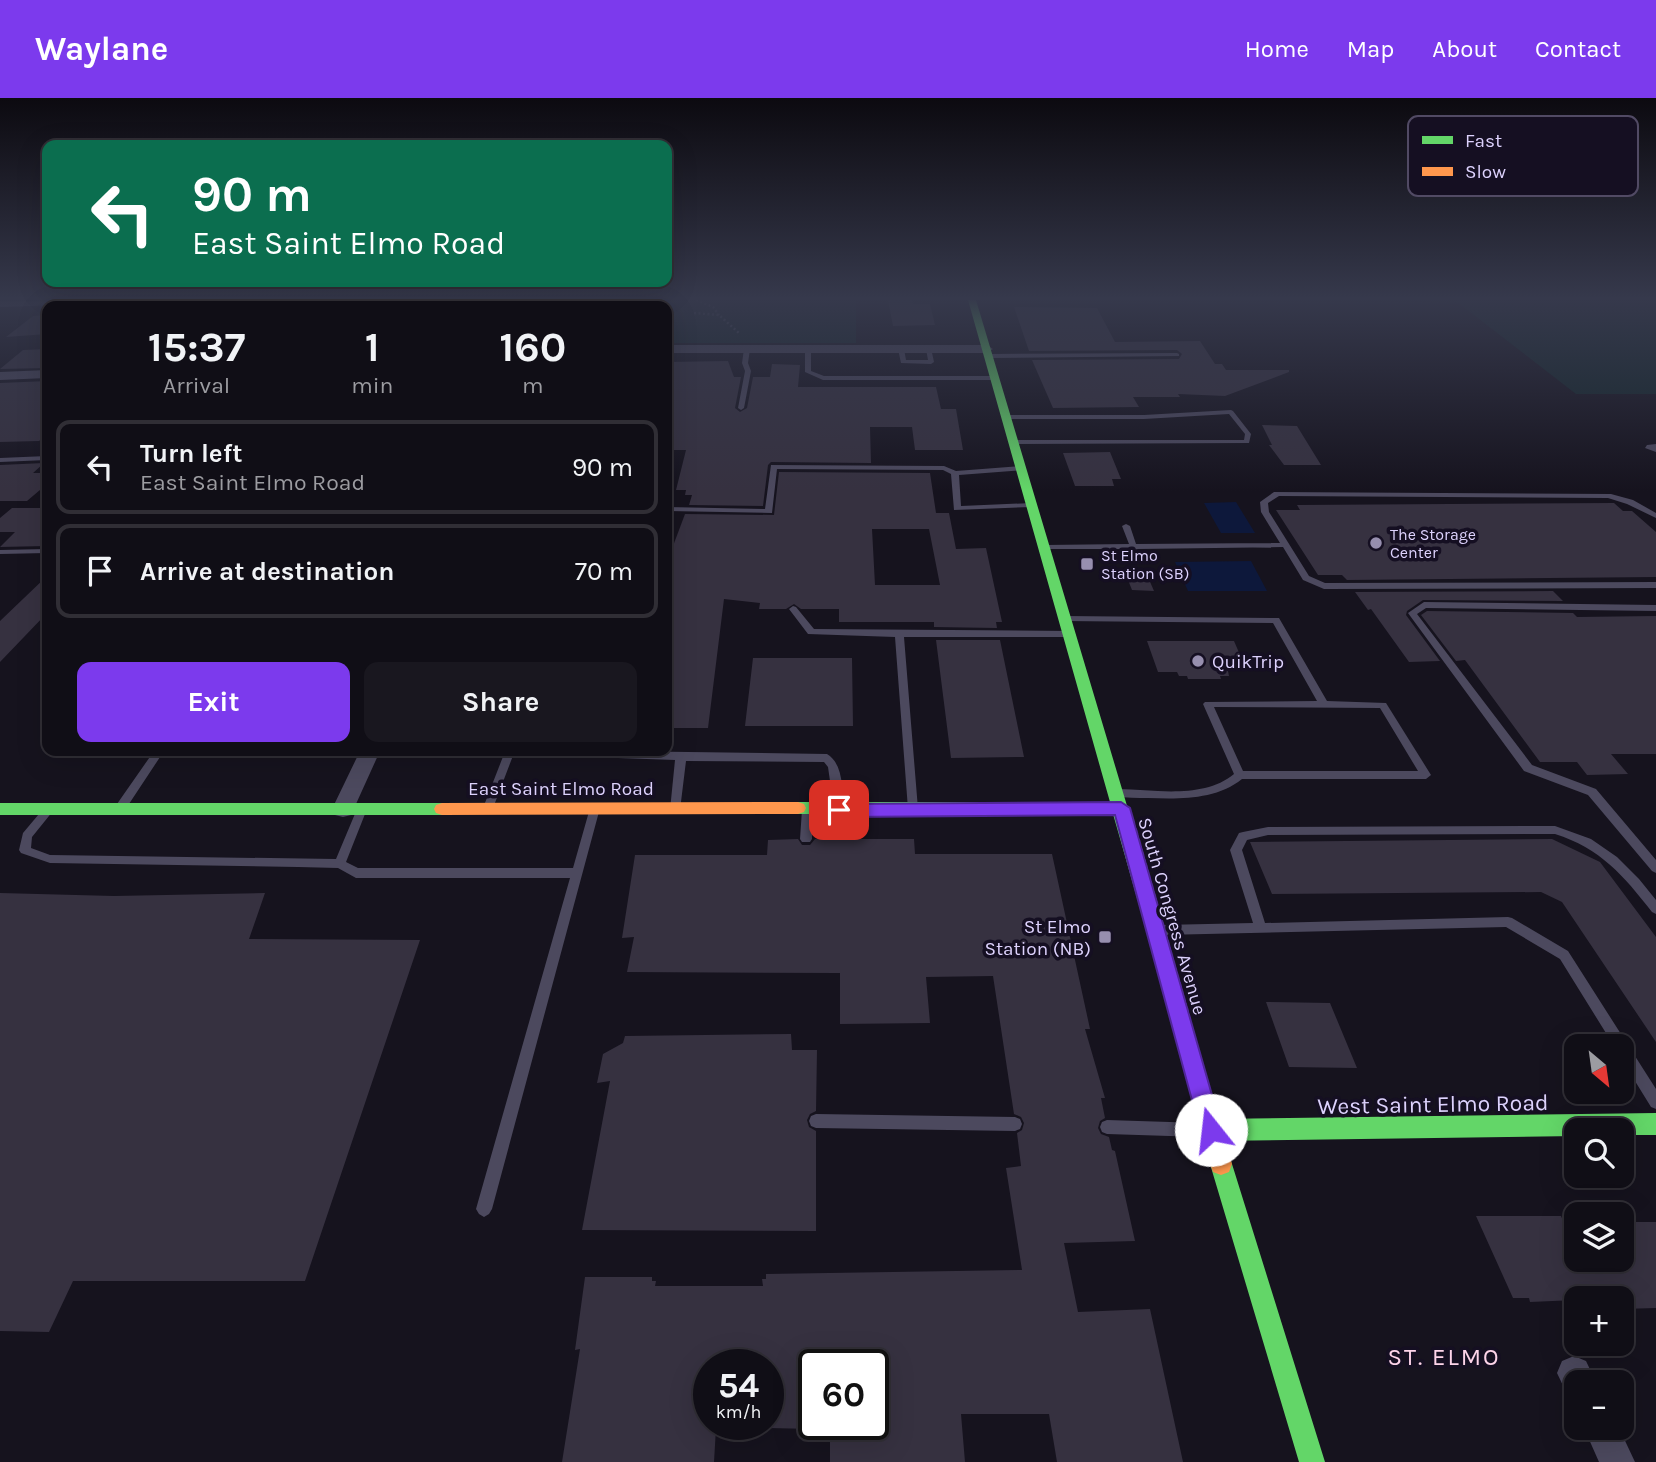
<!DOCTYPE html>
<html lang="en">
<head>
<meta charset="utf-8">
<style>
	:root { --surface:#100e16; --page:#19171f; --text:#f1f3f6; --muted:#9c9ca1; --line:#302e35; --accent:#7c3aed }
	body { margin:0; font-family:Karla,sans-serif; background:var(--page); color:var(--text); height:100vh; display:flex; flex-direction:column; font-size:26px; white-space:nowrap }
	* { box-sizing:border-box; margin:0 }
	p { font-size:23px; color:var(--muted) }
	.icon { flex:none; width:38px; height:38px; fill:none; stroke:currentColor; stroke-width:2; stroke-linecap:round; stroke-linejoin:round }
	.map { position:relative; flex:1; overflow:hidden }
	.drawer { position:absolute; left:42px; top:203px; width:630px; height:455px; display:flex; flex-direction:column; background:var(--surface); border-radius:14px; box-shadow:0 7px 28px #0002,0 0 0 2px var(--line) }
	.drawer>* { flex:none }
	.top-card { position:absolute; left:42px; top:42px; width:630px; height:147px; border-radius:14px; box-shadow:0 7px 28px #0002,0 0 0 2px var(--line); background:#0b6e4f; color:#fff; overflow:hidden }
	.needle { width:46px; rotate:151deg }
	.controls { position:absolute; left:1564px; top:936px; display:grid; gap:14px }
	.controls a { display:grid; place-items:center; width:70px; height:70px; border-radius:14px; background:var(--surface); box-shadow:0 7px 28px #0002,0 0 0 2px var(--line); font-size:35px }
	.speed { position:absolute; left:693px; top:1251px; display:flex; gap:14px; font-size:35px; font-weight:700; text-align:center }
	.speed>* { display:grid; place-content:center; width:91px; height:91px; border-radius:50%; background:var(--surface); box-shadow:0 7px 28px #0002,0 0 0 2px var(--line); line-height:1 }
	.speed small { font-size:18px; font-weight:400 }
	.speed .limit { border:4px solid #111; border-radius:10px; background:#fff; color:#111 }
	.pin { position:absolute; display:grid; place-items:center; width:60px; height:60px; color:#fff; margin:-30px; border-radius:14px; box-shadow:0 4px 10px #0006 }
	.me { position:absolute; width:77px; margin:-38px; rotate:344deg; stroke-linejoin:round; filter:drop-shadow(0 0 5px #0008) }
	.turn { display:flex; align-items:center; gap:24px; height:147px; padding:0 35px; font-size:32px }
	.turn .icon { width:91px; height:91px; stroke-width:2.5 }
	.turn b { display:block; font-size:49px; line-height:60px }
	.eta { display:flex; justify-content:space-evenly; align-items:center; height:119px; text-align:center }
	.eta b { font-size:42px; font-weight:700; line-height:49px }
	.primary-button { display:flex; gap:14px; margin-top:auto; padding:14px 35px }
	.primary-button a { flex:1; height:80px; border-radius:14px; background:var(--accent); color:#fff; font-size:28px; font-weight:700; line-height:80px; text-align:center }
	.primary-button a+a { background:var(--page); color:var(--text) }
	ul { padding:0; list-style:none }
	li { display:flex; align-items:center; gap:21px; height:94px; margin:0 14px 10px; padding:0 21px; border:4px solid var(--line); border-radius:14px }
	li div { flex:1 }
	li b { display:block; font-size:26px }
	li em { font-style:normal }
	header { display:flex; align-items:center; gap:42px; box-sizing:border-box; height:98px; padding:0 35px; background:var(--accent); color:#fff }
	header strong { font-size:33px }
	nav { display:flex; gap:38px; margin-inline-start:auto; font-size:24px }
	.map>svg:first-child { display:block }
</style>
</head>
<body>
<header>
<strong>Waylane</strong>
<nav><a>Home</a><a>Map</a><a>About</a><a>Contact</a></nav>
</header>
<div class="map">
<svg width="1656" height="1364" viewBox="0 0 1656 1364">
	<rect width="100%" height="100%" fill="#16131e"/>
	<path fill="#13262a" d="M590 202H856V245H667V208H587Z
		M1397 202H1656V296H1576L1457 204Z"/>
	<path fill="#0d183b" d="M1236 404 1255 435H1221L1204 405Z
		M1251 463 1267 493H1188L1175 464Z"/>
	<path fill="#363140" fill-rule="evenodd" d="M888 202H912L913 206H930L935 227 893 228Z
		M1014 209 1097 210 1115 244 1200 243 1215 266H1222L1226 272H1289V274L1225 298 1178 296 1180 299H1133L1139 309 1053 310 1032 262 1179 261 1182 256 1177 252 1029 253Z
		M47 217V236L6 239 33 218Z
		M47 251V270L0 271 23 252Z
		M728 263 734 279H741L735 310 740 314 747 310 753 279H770L772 266 800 267 798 289H936L941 311H956L963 352H915L912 329H870L871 365 771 364 768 367 763 408 689 407 692 397H685L686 392H676L686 352H667V264Z
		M47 283V337L39 343 0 344V285Z
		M1262 327 1297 328 1321 367H1284L1269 347H1272Z
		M1110 354 1121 381H1112L1114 388H1075L1063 355Z
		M44 365 33 375H47V386L27 403H0V367Z
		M779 374 930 375 936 415H949L956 451 986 450 1002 524H996L997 530 934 529V524H839V511H801L794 506 786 511H759L760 505 724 501 708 630H667V448H673L685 416 774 417ZM872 431H929L940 487H875Z
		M47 405V448L0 449 15 434H0V420L12 410H41Z
		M1614 405 1623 413H1632L1656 434V479L1347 482 1342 477H1318L1276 412H1300L1297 407Z
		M1124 472H1145L1154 493 1132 492Z
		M47 478V515L0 564V523Z
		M1553 493 1563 503 1423 502 1407 513 1406 517 1440 563 1409 564 1371 511 1368 512 1355 494Z
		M1427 513 1573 515 1577 519 1656 518V656H1611L1628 676 1587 677 1577 664H1540L1465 562 1456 563 1421 517Z
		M936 542H1000L1024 659 951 660Z
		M1147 543H1234L1247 573H1228L1229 578H1220L1221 581H1188L1187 578H1179L1177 574H1158Z
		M753 560H852L853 628H745Z
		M798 741 802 747H810L815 741H914L915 756H1052L1090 931H1085L1105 1000H1101L1105 1020 1100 1023 1098 1030 1101 1036 1109 1039 1112 1052 1115 1053 1135 1143 1064 1145 1078 1214 1150 1211 1183 1364H1057L1049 1316H961L965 1364H830V1326H873V1267H814V1331L768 1330V1267H709V1330H716L714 1364H562L580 1251 575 1252 585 1179H652V1183H656L655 1188H763L762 1181H766V1176L1022 1172 1006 1070 1021 1068 1017 1035 1022 1032 1024 1025 1021 1019 1014 1016 993 878 926 879 930 925 840 926V875L627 874 634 839 622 840 635 757H767L768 742Z
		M1552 741 1600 764 1656 839V944L1562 804 1541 794 1272 796 1250 744Z
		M0 795 114 798 265 795 249 841 420 842 305 1183H73L49 1234 0 1233Z
		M1266 904 1330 905 1357 970 1289 969Z
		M791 936 792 952H817L816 1013 810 1016 807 1022 809 1029 816 1033V1133L582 1132 610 983 597 985 603 956 623 945 625 938Z
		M1476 1118H1561L1564 1125 1577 1124V1162H1622V1124H1656V1210L1622 1211V1200L1530 1204 1529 1200H1513Z"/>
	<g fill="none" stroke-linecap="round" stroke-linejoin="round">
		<path stroke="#48505f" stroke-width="2.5" stroke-dasharray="2 2.5" stroke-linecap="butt" d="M696 202 713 209 719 217
			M694 215 719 217 739 235"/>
		<path fill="#4c495e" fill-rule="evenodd" d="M747 249 750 251 748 265 751 273 744 310 741 312 738 310 745 273 742 265 744 251Z
			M808 249 811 251V273L824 278H995L998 280 995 282H823L805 274V251Z
			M901 249 904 251 906 262H928L926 251 931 250 934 264 931 266 901 265 898 251Z
			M1177 255 1179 256V258L989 260 986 258 989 256Z
			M1231 312 1233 313 1251 336 1249 345 1014 346 1011 344 1014 342H1244L1245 336 1229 316 1144 321H1006L1003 319 1006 317H1144Z
			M47 358V362L0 364V360Z
			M771 367 944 368 956 373 1021 368 1025 370 1024 372 959 377 961 408 1032 405 1036 407 1032 409 954 412 951 376 943 372 777 371 772 415 667 413V409L765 411Z
			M1274 394 1611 396 1633 402 1656 415V420L1627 406 1608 400 1279 398 1268 405 1269 414 1309 478 1325 485 1656 484V490L1324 491 1303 482 1283 449 1138 451 1134 452 1130 451H1044L1040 449 1044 447 1129 446 1122 428 1126 426 1130 428 1136 446 1280 445 1261 414 1260 404Z
			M47 451V455L0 456V452Z
			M1424 504 1656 507V513L1426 510 1417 516 1532 667 1596 691 1656 762V775L1652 773 1588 697 1524 673 1408 515Z
			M793 508 796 509 814 531 1070 533 1074 536 1070 539H904L918 711 917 714H909L908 711 895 539 808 536 789 511Z
			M1065 518 1279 520 1327 603 1386 605 1431 677 1426 681H1242C1216 702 1180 701 1148 700 1137 700 1126 700 1115 698L1114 695 1115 692 1119 691C1156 692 1204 701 1234 676L1203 606 1205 604 1317 603 1273 525 1062 523 1061 521ZM1214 609 1380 610 1418 673H1243Z
			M154 653H164L125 712H117L116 709 117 706Z
			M502 653H513L514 655 493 710 492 713H484L483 710 504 656Z
			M614 653 827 656C844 666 842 693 844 711L843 714H835L834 711 828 669 824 664 686 663 680 712 679 715H671L670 712 675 662 618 660 614 659 613 656Z
			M595 706 599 707 600 710 492 1111 489 1116 484 1119 479 1116 476 1111 570 780H356L338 770 298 769 50 765 21 755 19 752 23 735 44 710H52L53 713 32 739 31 750 50 757 336 761 357 711 358 708H366L367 711 346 764 358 770H573L590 710 591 707Z
			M807 708 811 709 812 712V741L810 744H802L800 741 802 712 803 709Z
			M1555 728 1591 741 1617 759 1639 781 1656 802V816L1652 814C1624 778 1600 750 1555 736L1268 737 1247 742 1242 752 1265 825 1508 819 1512 820 1568 853 1656 991V1011L1651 1009 1622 962V948H1614L1560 861 1506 829 1162 837 1158 836 1156 832 1158 828 1162 827 1253 825 1230 752 1239 735 1243 734 1268 729Z
			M816 1016 1015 1019 1020 1021 1022 1026 1020 1031 1015 1033 816 1030 811 1028 809 1023 811 1018Z
			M1107 1022 1201 1025 1206 1027 1208 1032 1206 1037 1201 1039 1107 1036 1102 1034 1100 1029 1102 1024Z"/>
		<path fill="#4c495e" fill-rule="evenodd" d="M133 202 128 205 0 209V203Z
			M576 202H586L583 208H573Z
			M667 247H987L993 251 987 255H667Z
			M47 272V280L0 282V274Z
			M1656 346V354L1645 350 1647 347Z
			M360 653H380L351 717 343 719 335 717 332 711Z
			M1574 1258 1586 1263 1596 1284H1577V1300L1567 1296 1557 1275 1562 1263Z
			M1584 1330H1619L1635 1364H1599Z"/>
		<path fill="#63d668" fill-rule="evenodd" d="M968 202H976L1165 835 1162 840 1156 843 1150 840 1147 835 1113 716H798L792 714 790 710 792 706 798 704H1110Z
			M0 705H442L448 707 450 711 448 715 442 717H0Z
			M1656 1015V1037H1622V1032H1577V1038L1211 1043 1203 1040 1200 1032 1203 1024 1211 1021Z
			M1221 1055 1229 1058 1232 1066 1325 1364H1299L1210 1066 1213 1058Z"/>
		<path fill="#ff974d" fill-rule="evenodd" d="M798 704 804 706 806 710 804 714 798 716 442 717 436 715 434 711 436 707 442 705Z
			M1156 827 1162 830 1165 835 1232 1066 1229 1074 1221 1077 1213 1074 1210 1066 1147 835 1150 830Z"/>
	</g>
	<linearGradient id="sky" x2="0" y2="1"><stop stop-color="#0c0a10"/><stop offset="0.51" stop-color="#36394c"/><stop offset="1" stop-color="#36394c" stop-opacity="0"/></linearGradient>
	<rect width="1656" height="393" fill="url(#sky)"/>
	<path fill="#7c3aed" stroke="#51269a" stroke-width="2" d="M1121 704 1130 710 1222 1032 1219 1040 1211 1043 1204 1040 1200 1032 1115 717 839 719 831 712 839 706Z"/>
	<g fill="#978faf" stroke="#150f22" stroke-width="2.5">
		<circle cx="1376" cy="445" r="7"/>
		<rect x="1080" y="459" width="14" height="14" rx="3.5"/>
		<circle cx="1198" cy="563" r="7"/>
		<rect x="1098" y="832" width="14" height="14" rx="3.5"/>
	</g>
	<g text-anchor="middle" stroke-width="7" stroke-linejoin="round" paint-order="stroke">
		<g font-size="16" fill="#ddd2fd" stroke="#150f22" text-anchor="start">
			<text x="1390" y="442">The Storage<tspan x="1390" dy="18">Center</tspan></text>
			<text x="1101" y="463">St Elmo<tspan x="1101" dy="18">Station (SB)</tspan></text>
		</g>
		<g font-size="19" fill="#ddd2fd" stroke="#150f22" text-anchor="start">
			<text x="1212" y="570">QuikTrip</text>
			<text x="1091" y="835" text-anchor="end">St Elmo<tspan x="1091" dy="22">Station (NB)</tspan></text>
		</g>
		<g font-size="19" fill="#ddd2fd" stroke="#150f22">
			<text x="561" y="697">East Saint Elmo Road</text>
			<text transform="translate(1173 818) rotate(74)" y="7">South Congress Avenue</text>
		</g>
		<g font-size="23" fill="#ddd2fd" stroke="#150f22">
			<text transform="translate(1433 1006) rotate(-1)" y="8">West Saint Elmo Road</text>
		</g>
		<g font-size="24" letter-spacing="2" fill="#fdd4e9" stroke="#150f22">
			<text x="1444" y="1267">ST. ELMO</text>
		</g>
	</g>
	<rect x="1408" y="18" width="230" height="80" rx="10" fill="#150f22" stroke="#514a64" stroke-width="2"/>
	<rect x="1422" y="38" width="31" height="8" fill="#63d668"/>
	<rect x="1422" y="69" width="31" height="9" fill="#ff974d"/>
	<g font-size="19" fill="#ddd2fd">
		<text x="1465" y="49">Fast</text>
		<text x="1465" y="80">Slow</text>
	</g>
</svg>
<div class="controls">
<a><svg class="needle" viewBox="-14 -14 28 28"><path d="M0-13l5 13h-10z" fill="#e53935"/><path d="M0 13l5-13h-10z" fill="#9c9ca1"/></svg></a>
<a><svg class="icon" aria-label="search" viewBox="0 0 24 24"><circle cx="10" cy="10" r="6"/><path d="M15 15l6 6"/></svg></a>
<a><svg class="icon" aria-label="layers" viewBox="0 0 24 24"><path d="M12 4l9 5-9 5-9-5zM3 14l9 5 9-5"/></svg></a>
<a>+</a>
<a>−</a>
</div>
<div class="speed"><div>54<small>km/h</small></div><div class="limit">60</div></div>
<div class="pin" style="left:839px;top:712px;background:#d93025"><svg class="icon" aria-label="arrive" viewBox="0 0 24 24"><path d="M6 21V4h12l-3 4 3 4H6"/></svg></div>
<svg class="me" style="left:1211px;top:1032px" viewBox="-20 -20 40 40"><circle r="19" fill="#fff"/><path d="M0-13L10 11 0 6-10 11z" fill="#7c3aed"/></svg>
<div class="top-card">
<div class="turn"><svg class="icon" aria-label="left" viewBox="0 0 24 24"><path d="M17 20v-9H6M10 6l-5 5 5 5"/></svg><div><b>90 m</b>East Saint Elmo Road</div></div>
</div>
<section class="drawer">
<div class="eta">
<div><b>15:37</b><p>Arrival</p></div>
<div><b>1</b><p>min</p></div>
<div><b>160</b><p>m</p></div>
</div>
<ul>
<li><svg class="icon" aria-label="left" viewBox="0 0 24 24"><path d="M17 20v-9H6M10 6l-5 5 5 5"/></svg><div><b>Turn left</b><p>East Saint Elmo Road</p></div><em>90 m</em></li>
<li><svg class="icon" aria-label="arrive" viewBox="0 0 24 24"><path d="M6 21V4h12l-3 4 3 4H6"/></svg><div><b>Arrive at destination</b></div><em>70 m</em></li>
</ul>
<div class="primary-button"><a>Exit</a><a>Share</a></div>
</section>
</div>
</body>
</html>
